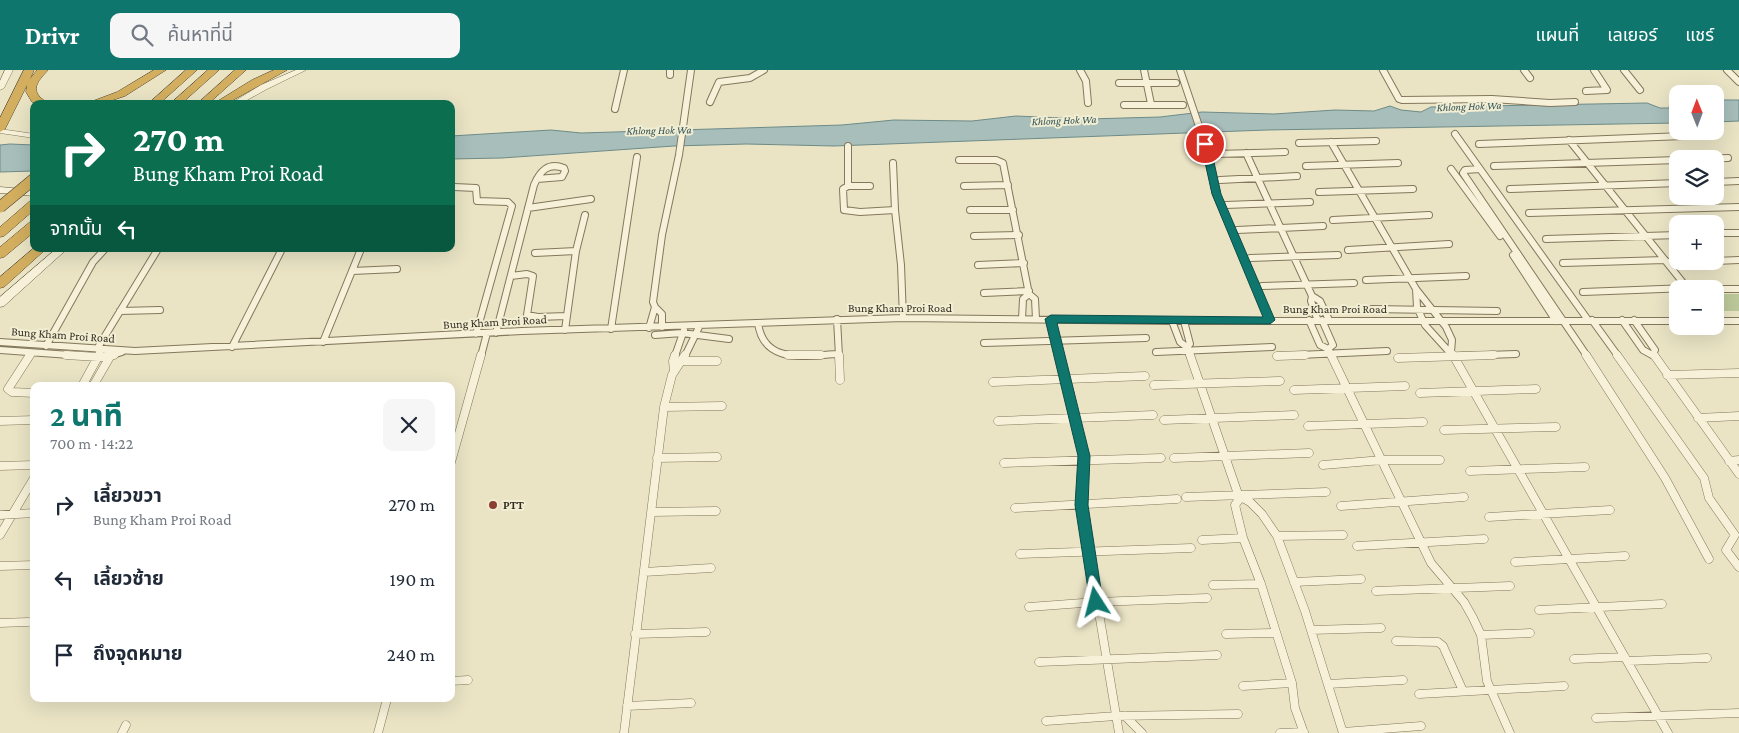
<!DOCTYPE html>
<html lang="th">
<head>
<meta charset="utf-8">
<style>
	:root { --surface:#fff; --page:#f6f6f7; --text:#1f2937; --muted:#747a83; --accent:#0f766e }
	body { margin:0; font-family:"Crimson Pro","Noto Sans Thai",serif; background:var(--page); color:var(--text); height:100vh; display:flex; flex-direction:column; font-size:19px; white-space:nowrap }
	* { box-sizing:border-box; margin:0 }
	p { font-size:16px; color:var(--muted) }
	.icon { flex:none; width:28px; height:28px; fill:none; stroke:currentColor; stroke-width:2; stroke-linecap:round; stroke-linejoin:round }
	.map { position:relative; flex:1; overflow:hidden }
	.side { position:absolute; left:30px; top:312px; width:425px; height:320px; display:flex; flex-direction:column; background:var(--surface); border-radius:10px; box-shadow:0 5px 20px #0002 }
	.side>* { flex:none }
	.top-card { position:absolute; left:30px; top:30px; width:425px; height:152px; border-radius:10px; box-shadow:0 5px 20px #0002; background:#0b6e4f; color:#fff; overflow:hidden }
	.needle { width:32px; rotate:359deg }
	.buttons { position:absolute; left:1669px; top:15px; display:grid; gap:10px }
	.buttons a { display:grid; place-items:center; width:55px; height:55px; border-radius:10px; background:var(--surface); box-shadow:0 5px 20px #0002; font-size:25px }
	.pin { position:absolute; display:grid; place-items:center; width:42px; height:42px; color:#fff; margin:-21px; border:2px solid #fff; border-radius:50%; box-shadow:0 1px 5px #0007 }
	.me { position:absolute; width:55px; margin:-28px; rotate:351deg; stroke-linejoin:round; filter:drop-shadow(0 0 4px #0008) }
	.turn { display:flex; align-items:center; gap:18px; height:105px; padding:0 20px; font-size:22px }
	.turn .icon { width:65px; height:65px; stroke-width:2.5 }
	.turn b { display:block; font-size:35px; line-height:42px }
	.then { display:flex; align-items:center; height:48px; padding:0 20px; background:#0003; gap:10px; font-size:19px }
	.round { display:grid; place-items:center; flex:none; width:52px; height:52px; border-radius:10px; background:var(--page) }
	.head { display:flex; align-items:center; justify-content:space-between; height:85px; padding:0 20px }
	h1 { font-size:30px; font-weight:700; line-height:38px; color:var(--accent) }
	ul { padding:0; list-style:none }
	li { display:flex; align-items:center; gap:15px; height:75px; padding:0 20px }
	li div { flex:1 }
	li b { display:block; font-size:19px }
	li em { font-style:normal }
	header { display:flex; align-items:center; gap:30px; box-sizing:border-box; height:70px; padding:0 25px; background:var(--accent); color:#fff }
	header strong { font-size:24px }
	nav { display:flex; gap:28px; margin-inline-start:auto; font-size:18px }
	.search { width:350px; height:45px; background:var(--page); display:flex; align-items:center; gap:12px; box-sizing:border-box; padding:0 18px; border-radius:10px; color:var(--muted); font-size:19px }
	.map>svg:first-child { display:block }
</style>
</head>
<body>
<header>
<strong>Drivr</strong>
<div class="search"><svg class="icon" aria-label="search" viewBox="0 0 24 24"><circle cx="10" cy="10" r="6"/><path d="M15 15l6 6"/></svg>ค้นหาที่นี่</div>
<nav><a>แผนที่</a><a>เลเยอร์</a><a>แชร์</a></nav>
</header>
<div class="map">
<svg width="1739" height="663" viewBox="0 0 1739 663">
	<rect width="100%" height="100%" fill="#eae4c5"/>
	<path fill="#bcc79a" d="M1715 224H1739V241H1715Z"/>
	<path fill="#a7beba" stroke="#6e8b88" d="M1715 30H1739V51L1715 52Z
		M1678 31 1677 53 1267 60 834 76 746 74 674 76 502 88 451 89V66L551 60 581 63 842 55 894 50 972 51 1016 46 1088 49 1160 47 1202 42 1274 44 1335 40 1374 41 1390 36 1401 40 1421 42 1431 37 1647 33 1660 38H1669L1670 32Z
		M10 74 34 75V101L0 102V75Z"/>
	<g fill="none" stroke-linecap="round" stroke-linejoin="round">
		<defs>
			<path id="minor-far1" d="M670 0V5
				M1080 0 1086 11 1088 33
				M1144 0 1151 34
				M1180 0 1205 74 1216 124 1270 250
				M1383 0 1399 29 1402 30 1492 29 1550 33 1575 32
				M1524 0 1530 8
				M1624 0 1640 20
				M1727 0 1739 12
				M1119 13H1176
				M1586 21 1607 20 1594 0
				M710 32 719 12 750 8 764 0
				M1124 35H1183
				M615 39 624 0
				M1455 64 1480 99 1465 100 1463 103 1587 286
				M1569 70 1688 219
				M1331 72 1416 219 1446 257 1452 270 1451 282
				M1299 73 1376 71
				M1479 74 1709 65
				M848 76V116L843 119 844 140 860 142 895 140 901 195 903 248
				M1246 83 1312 226 1320 231 1329 250
				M1216 84 1285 82
				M1704 89 1728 88
				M959 90H996L1003 93 1029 224 1035 229 1036 249
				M893 93 895 140
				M1306 96 1398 93
				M1494 96 1678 90
				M1451 99 1500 166
				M1480 99 1588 250
				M1220 110 1297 106
				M1715 112 1739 111
				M848 116H870
				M964 116 1008 115
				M454 117 476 118 477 131 508 132 512 136 476 264
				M1510 119 1678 113
				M1319 122 1413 119
				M1226 135 1310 132
				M528 138 591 129
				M970 140H1013
				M1529 143 1739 137
				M1333 150 1429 145
				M1237 160 1323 156
				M1715 163H1739
				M974 166 1019 165
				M1546 169 1678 165
				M1348 180 1449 174
				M535 183 576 181
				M1513 185 1556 251
				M1250 188 1338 185
				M1715 191 1739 190
				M1667 192 1704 191
				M1563 193 1665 190
				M978 195 1024 193
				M352 201 397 199
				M511 206 527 204 533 206 527 245 538 247 566 246
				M1366 210 1466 206
				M1262 216 1354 213
				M1416 219 1417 237 1425 255 1453 286
				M1715 219H1739
				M1583 222 1688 218
				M984 223 1029 221
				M1312 226 1311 231 1318 251
				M655 237 662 244V257
				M1372 239 1497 241
				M120 241 160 240
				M837 249 839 286
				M1022 249 1023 229 1029 224
				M1051 249 1060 286
				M1309 250 1320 275 1328 279 1332 286
				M1322 250 1333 275 1328 279
				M1592 250 1618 286
				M1622 250 1643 280 1654 286
				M1634 250 1655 280 1653 284
				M1172 251 1180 272 1187 277
				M1184 251 1190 274 1187 277 1190 286
				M1715 251H1739
				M758 253C764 296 807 285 839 284
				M649 258 655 237 653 232 662 165 679 85 691 0
				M611 259 637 87
				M565 260 576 181 585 145
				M496 263 534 115C540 101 548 92 564 98L565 101 562 107 537 109
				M655 265 682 263 729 269
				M0 272 135 281 522 261 903 248 1172 251H1678
				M323 272 361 179
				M984 273 1146 268
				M46 276 93 192 105 179
				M232 277 282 179
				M97 279 158 179
				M0 280 84 286
				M1156 282 1272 277
				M29 286 31 283
				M98 286 100 283
				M110 286 122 282
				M110 286 112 283
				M481 286 487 263
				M675 286 684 260
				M685 286 700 255
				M1277 286 1387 281
				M1457 286 1516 284"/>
			<path id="minor" d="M30 285 8 319 12 322 34 323
				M66 285 98 287 114 285
				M788 285H821
				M839 285 840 310
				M1060 285 1084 386 1082 441 1119 663
				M1190 285 1238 424 1241 427 1235 435 1243 468 1261 514 1292 613 1295 638 1304 663
				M1331 285 1431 493 1464 532 1473 548 1481 565 1487 611 1510 663
				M1453 285 1668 663
				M1586 285 1665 408 1709 489
				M1617 285 1704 408 1709 428 1735 465 1726 480 1739 497
				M1654 285 1739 404
				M1277 286 1305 285
				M1398 288 1494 285
				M679 291H717
				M674 301 673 291 675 285
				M1667 305 1739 303
				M993 312 1145 306
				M1154 315 1280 311
				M82 316 99 285
				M93 316 111 285
				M1294 320 1405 316
				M1420 323 1536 319
				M664 337 722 336
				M1698 348 1739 346
				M1164 350 1294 345
				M0 351 34 350
				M998 351 1153 345
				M1308 356 1423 352
				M1444 360 1556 357
				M657 388 717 387
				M1174 388 1309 383
				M1729 391 1739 390
				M451 392 481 285
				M1004 393 1161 388
				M1323 395 1382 390H1440
				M0 396 34 395
				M1470 401 1585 397
				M1186 427 1326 422
				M1241 427 1250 432 1262 444 1277 466 1305 541 1343 663
				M1341 436 1464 427
				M1015 438 1177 429
				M652 442 716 441
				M0 445 34 443
				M1489 447 1610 440
				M0 465 34 408
				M1277 466 1343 465
				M1202 470 1243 468
				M1357 476 1484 469
				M1020 484 1191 478
				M1515 492 1625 486
				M0 496 34 495
				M644 502 711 498
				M1294 512 1361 509
				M1213 515 1261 514
				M1376 521 1510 516
				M1029 537 1096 532 1207 528
				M1539 540 1662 534
				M0 553 28 552
				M1311 560 1381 558
				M635 564 706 562
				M1226 564 1276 563
				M1481 565 1530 563
				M1396 571 1438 572 1443 576 1463 621
				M1574 589 1625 587
				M1628 591 1707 588
				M1039 592 1217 585
				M451 611 468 610
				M1328 614 1403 610
				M1243 616 1292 613
				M1419 624 1564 616
				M627 636 691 633
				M1125 646 1142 663
				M1596 648 1739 643
				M1046 651 1116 646 1238 644
				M1343 662 1421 656
				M122 663 126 655
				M378 663 387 629
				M624 663 664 337 672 305 685 285
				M1280 663 1304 662"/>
			<path id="tertiary" d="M5 0H13L4 18 0 20V11Z
				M296 0H306L267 19 240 34H230L261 15Z
				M0 59 34 64V68L0 63Z"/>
			<path id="secondary" d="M0 117 34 120V126L0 123Z
				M56 179H67L4 236 0 237V227Z"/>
			<path id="motorway" d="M24 0H34L30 9 37 0H48C42 7 31 16 39 26 41 29 46 31 49 34L32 32 26 22 27 15 5 59 0 62V48Z
				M154 0H166L125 26 101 34H85L117 22Z
				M186 0H197L159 34H148Z
				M208 0H219L181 34H170Z
				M235 0H246L208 34H197Z
				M274 0H287L226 34H213L252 10Z
				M34 130V140L4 166 0 167V157L30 131Z
				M34 151V162L4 187 0 188V177L30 152Z
				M34 178 46 179 4 217 0 218V207Z"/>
		</defs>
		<use href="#minor-far1" stroke="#84775d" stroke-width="8"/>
		<use href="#minor" stroke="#84775d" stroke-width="9"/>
		<use href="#tertiary" stroke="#84775d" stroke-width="1"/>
		<use href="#secondary" stroke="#655840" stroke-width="1"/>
		<use href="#motorway" stroke="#524431" stroke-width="1"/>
		<use href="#minor-far1" stroke="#f6f1d8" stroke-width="6"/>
		<use href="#minor" stroke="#f6f1d8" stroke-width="8"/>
		<use href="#tertiary" fill="#f6f1d8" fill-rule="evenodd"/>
		<use href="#secondary" fill="#f6f1d8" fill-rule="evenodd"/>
		<use href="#motorway" fill="#d2ae5e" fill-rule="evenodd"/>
		<defs>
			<path id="motorway-bridge" d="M0 137 34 109"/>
		</defs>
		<use href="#motorway-bridge" stroke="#524431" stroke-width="12" stroke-linecap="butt"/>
		<use href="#motorway-bridge" stroke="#d2ae5e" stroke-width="11"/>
	</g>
	<path fill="#0f766e" stroke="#0a4d48" d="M1205 71 1210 74 1221 124 1275 250 1270 254 1057 253 1090 386 1088 435 1103 532 1101 536 1096 538 1091 536 1090 532 1075 435 1078 386 1045 249 1051 245 1263 247 1212 124 1201 74Z"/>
	<circle fill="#8d3e32" stroke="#f2eed4" stroke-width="2" cx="493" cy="435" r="5"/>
	<g text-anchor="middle" stroke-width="4" stroke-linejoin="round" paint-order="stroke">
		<g font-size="11" font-style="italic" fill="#305153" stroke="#f2eed4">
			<text transform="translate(1469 36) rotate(-2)" y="4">Khlong Hok Wa</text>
			<text transform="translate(1064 50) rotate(-2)" y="4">Khlong Hok Wa</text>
			<text transform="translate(659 60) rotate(-1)" y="4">Khlong Hok Wa</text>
		</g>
		<g font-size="12" fill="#352d1f" stroke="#f2eed4">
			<text x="900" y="242">Bung Kham Proi Road</text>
			<text x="1335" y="243">Bung Kham Proi Road</text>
			<text transform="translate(495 252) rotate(-3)" y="4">Bung Kham Proi Road</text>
			<text transform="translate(63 265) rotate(4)" y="4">Bung Kham Proi Road</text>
		</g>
		<g font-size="12" font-weight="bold" fill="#352d1f" stroke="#f2eed4" text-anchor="start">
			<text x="503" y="439">PTT</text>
		</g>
	</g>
</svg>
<div class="buttons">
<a><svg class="needle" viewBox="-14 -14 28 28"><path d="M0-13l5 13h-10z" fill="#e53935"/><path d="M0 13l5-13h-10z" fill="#747a83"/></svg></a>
<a><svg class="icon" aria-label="layers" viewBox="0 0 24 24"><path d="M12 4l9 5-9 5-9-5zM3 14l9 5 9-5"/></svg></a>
<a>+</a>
<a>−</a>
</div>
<div class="pin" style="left:1205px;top:74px;background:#d93025"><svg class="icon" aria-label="arrive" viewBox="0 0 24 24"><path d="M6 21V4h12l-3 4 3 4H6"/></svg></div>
<svg class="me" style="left:1096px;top:532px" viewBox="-20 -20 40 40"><path d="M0-17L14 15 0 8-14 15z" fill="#0f766e" stroke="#fff" stroke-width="4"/></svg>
<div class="top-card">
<div class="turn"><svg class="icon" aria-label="right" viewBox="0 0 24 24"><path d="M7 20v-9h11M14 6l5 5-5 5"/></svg><div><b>270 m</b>Bung Kham Proi Road</div></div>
<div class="then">จากนั้น<svg class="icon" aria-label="left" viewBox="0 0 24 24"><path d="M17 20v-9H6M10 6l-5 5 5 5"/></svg></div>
</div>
<section class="side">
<div class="head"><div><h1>2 นาที</h1><p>700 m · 14:22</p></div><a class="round"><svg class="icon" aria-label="close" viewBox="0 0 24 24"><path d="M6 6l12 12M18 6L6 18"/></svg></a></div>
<ul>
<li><svg class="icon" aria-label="right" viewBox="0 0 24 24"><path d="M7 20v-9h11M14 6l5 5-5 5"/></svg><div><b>เลี้ยวขวา</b><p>Bung Kham Proi Road</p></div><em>270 m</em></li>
<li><svg class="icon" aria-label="left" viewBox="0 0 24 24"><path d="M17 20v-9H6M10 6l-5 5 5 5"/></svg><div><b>เลี้ยวซ้าย</b></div><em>190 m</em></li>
<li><svg class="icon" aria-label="arrive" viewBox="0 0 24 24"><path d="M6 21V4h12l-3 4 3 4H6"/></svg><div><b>ถึงจุดหมาย</b></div><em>240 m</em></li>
</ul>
</section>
</div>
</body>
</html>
